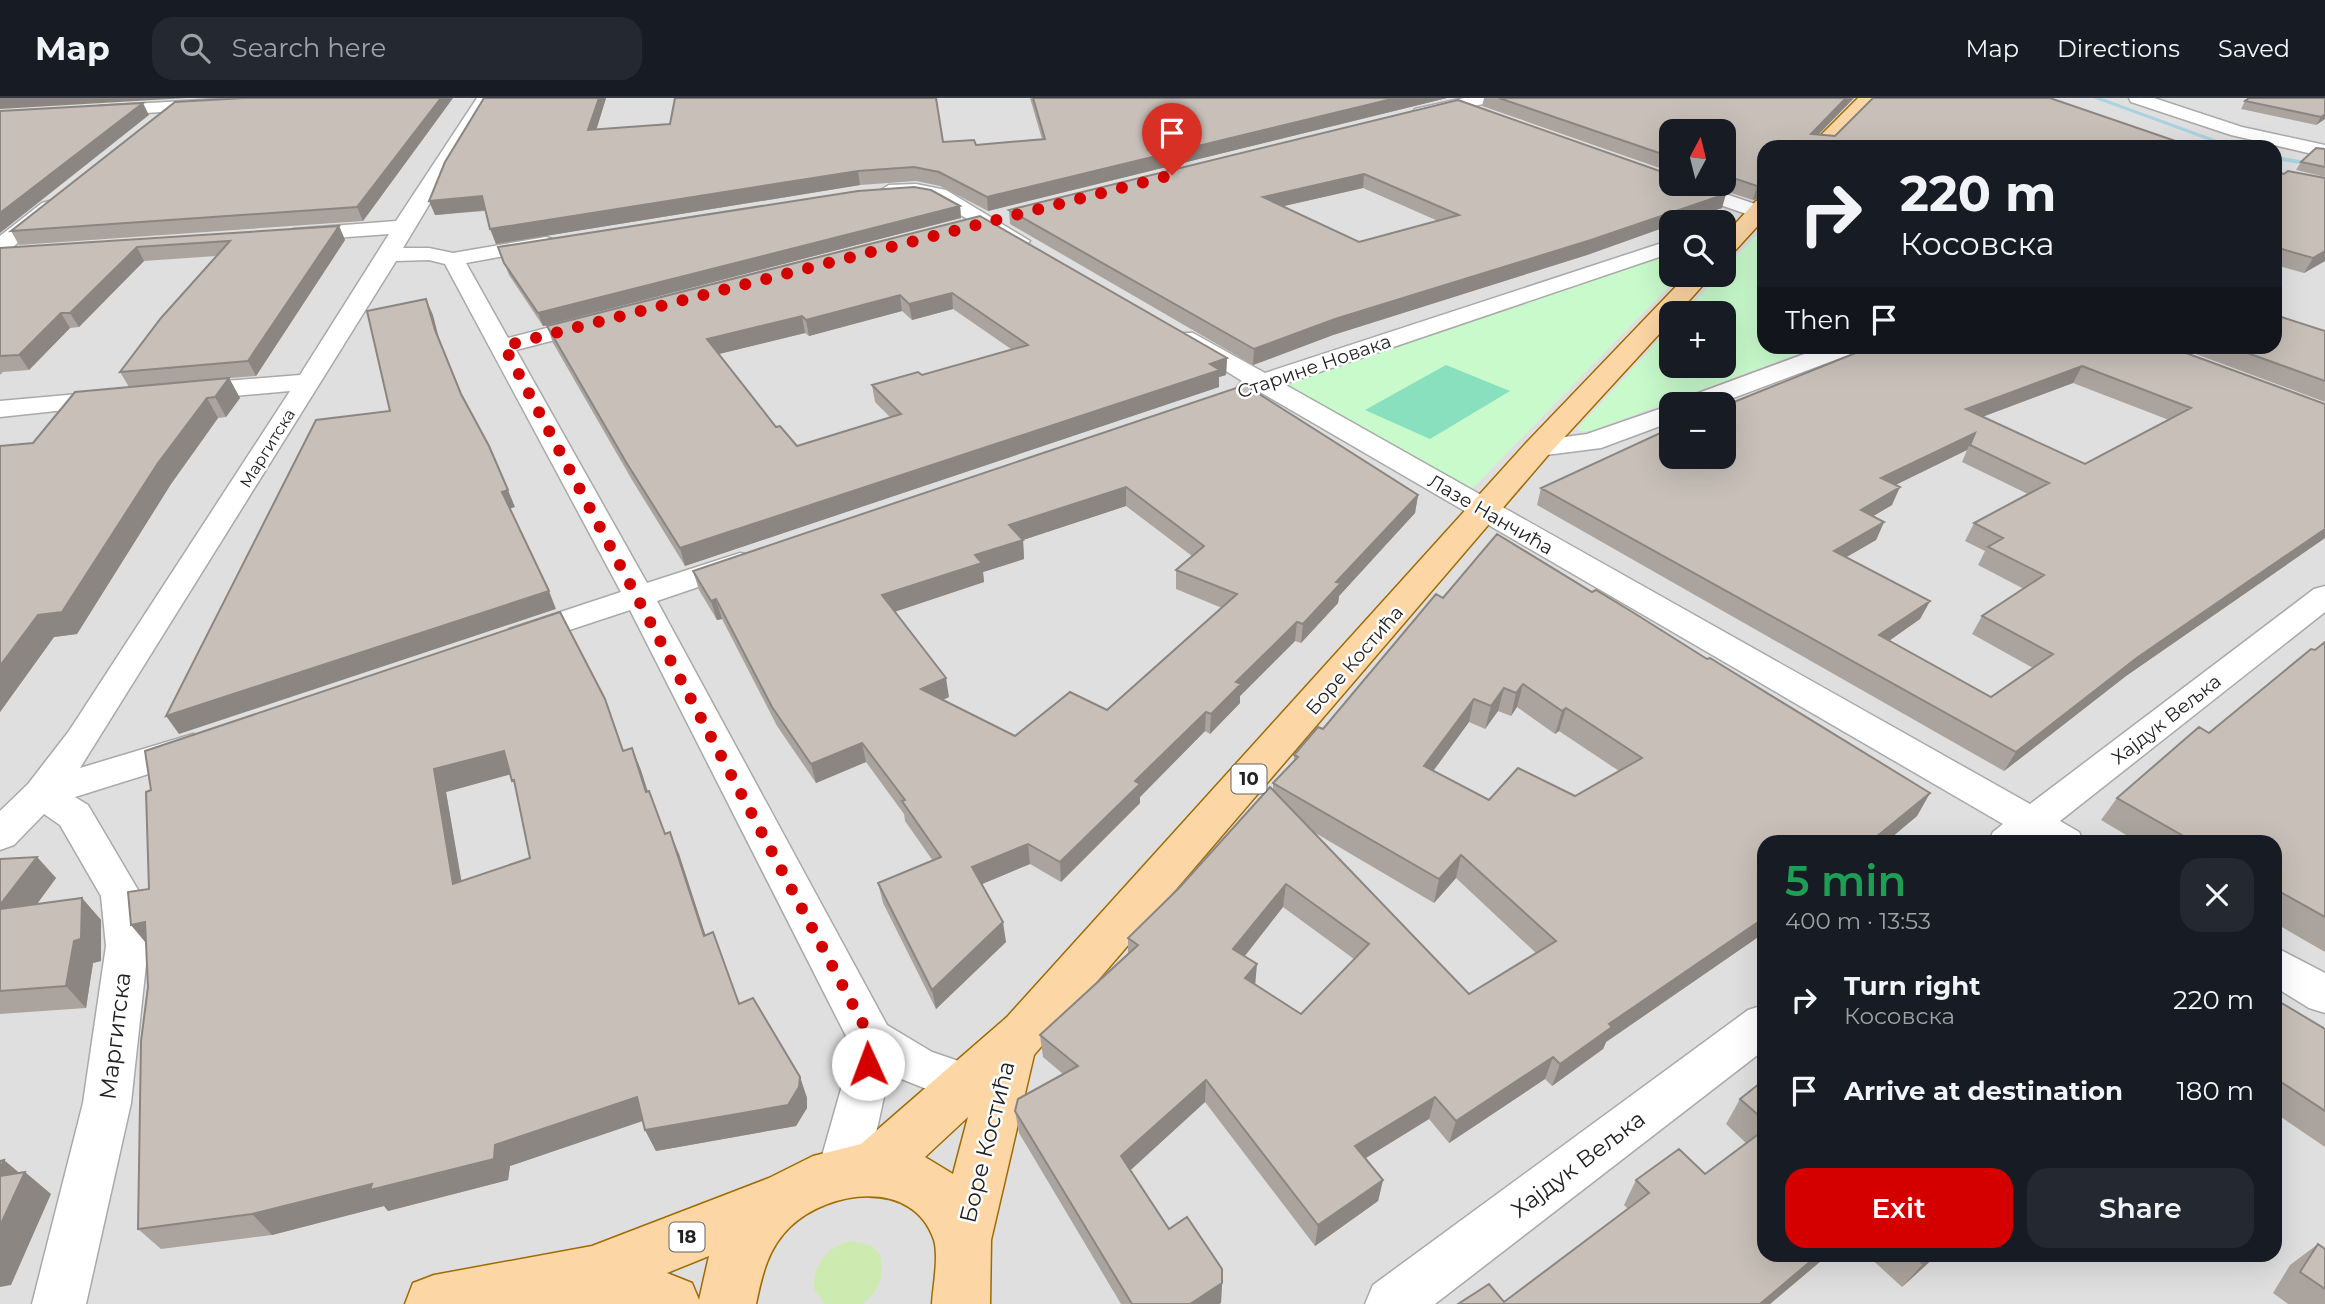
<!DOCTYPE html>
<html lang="en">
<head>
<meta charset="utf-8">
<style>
	:root { --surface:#171b24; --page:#242831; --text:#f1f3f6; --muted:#9ea1a6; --line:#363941; --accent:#d40000 }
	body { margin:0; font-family:Montserrat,sans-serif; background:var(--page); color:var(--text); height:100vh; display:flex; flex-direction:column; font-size:26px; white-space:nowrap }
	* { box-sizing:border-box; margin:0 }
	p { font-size:23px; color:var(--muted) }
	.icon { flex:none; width:38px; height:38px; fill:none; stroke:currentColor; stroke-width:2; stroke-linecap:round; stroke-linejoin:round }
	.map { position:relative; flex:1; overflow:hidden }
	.sheet { position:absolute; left:1757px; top:737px; width:525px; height:427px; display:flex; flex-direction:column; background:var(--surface); border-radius:21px; box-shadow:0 7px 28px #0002 }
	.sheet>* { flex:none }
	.top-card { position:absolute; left:1757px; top:42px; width:525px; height:214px; border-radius:21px; box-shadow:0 7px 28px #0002; background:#171b24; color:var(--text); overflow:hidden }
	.needle { width:46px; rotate:7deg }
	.fabs { position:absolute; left:1659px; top:21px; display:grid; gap:14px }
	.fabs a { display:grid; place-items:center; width:77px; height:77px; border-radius:14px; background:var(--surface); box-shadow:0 7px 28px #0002; font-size:35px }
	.pin { position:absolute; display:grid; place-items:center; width:60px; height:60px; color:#fff; margin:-72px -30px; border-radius:50% 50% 50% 0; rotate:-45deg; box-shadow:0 0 7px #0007 }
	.pin .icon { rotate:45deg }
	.me { position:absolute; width:77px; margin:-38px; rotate:358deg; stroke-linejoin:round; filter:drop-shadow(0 0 5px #0008) }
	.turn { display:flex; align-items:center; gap:24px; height:147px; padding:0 28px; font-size:32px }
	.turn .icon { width:91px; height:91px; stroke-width:2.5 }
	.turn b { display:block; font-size:49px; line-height:60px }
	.then { display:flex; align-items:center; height:66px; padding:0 28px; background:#0003; gap:14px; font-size:26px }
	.round { display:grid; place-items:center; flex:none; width:74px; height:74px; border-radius:21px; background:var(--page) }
	.headline { display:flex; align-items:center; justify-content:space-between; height:119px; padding:0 28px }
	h1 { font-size:42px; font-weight:600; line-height:52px; color:#1e9e55 }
	.action { display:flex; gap:14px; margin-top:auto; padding:14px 28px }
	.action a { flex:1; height:80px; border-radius:21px; background:var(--accent); color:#fff; font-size:28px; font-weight:600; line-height:80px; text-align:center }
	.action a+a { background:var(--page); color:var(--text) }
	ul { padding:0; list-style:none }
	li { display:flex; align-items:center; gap:21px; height:91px; padding:0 28px }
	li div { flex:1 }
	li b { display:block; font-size:26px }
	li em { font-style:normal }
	header { display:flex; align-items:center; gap:42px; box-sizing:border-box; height:98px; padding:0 35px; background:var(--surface); border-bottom:2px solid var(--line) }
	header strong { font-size:33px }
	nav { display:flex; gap:38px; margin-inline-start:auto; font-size:24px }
	.search { width:490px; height:63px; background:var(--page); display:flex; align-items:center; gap:18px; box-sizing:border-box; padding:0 24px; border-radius:21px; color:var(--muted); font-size:26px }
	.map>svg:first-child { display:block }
</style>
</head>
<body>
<header>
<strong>Map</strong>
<div class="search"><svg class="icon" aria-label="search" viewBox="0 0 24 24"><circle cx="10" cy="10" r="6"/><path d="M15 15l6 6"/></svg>Search here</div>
<nav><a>Map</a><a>Directions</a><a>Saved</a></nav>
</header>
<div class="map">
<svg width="2325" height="1206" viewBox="0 0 2325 1206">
	<rect width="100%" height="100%" fill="#f2efe9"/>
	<path fill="#e0dfdf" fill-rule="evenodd" d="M0 0H2325V1206H0ZM1671 33H1724V86H1671ZM1764 49H2275V248H1764ZM1671 124H1724V177H1671ZM1671 215H1724V268H1671ZM1671 306H1724V359H1671ZM1764 744H2275V1157H1764Z"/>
	<path fill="#cdebb0" d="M850 1143 872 1148 880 1157C885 1177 880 1194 862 1206H825L814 1191C813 1166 826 1150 850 1143Z"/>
	<path fill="#c8facc" d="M1764 129V248L1816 249 1591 333H1579V329L1671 229V268H1724V215H1684L1720 177H1724V172Z
		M1671 152V177H1680L1471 392 1292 291 1291 285Z"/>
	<path fill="#88e0be" d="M1446 267 1510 293 1430 341 1365 312Z"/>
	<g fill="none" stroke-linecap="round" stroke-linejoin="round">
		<path fill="#aad3df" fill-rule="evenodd" d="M2093 0H2102L2236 49H2227Z
			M2275 58 2325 66V70L2275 62Z"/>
		<defs>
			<path id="street" d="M477 0H493L403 150H429L453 155 546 139 553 141 557 145 553 149 466 165 508 240 597 217 605 219 609 224 605 229 516 252 647 485 740 455 751 457 755 464 751 471 657 503 887 927 932 954 985 972 992 987 985 1002 969 1008 889 976 868 1072 860 1088 843 1095 826 1088 818 1072 841 991 848 942 630 512 521 548 509 545 504 538 509 531 621 494 445 166 429 162 396 163 80 670 193 636 206 640 211 649 206 658 75 699 88 707 141 797 148 848 131 1005 86 1206H32L83 1005 106 848 101 798 60 727 44 716 14 747 0 752V713L28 686 69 633 290 293 188 302 179 299 175 294 179 289 188 286 300 277 389 136 293 143 283 137 293 131 396 123Z
				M1464 0H1494L1492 4 1421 20 1412 15 1415 11Z
				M2129 0H2154L2242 29 2325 47V59L2231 37 2131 4Z
				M218 1 224 2 226 6 224 10 99 18 90 13 99 8Z
				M1671 82V86H1696L1764 109V122L1671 90 1668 86Z
				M916 86 946 92 1030 143 1026 147H1012L933 101 889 99 879 93 889 87Z
				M49 103 59 109 56 113 8 153 0 154V138L42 105Z
				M1671 142V155L1284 286 2030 706 2314 491 2325 488V514L2060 723 2079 734 2084 744H1988L1993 734 2003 726 1260 294 1250 297 1241 294 1237 289 1242 283 1173 240 1177 235H1193L1265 275Z
				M1826 248H1862L1859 253 1717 306H1681L1685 300Z
				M112 293 121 296 125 301 121 306 0 319V303Z
				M1671 307V324L1601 350 1538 358 1528 356 1524 350 1528 344 1587 336Z
				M2275 849 2325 875V915L2309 910 2275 889Z
				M1764 907V952L1435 1206H1365L1373 1187 1748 912Z"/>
			<path id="primary" d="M1858 0H1878L1830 49H1809Z
				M1764 101V121L1732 156 1724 158V138L1756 103Z
				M1687 177H1712L1678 215H1671V223L1549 356 1034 957 991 1142 990 1206H932C933 1188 939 1159 934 1142 913 1080 829 1092 790 1129 768 1150 762 1177 756 1206H405L413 1185 434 1177 592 1148 769 1080 813 1058 861 1046 1007 919 1527 344ZM968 1019 953 1076 925 1059ZM709 1158 699 1202 692 1185 667 1175Z"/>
		</defs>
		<use href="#street" stroke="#a9a9a9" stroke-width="3"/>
		<use href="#primary" stroke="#a06b00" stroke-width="3"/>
		<use href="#street" fill="#fff" fill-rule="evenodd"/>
		<use href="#primary" fill="#fcd6a4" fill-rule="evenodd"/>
	</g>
	<path fill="#aba49e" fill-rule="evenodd" d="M244 0H453L363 123 19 147 11 133Z
		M606 0 596 32 943 44 976 47 1042 41 1030 0H1447L988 113 940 88 916 83 860 87 496 146 485 113 435 117Z
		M1484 0H1854L1819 36 1835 38 2193 49H1764V99L1753 102 1703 86H1724V33H1671V74L1482 8Z
		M2325 0V21L2316 27 2241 11 2245 3Z
		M1458 2 1722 110 1671 124V127L1587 157 1333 237 1253 267 1010 126 1009 112ZM1363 90 1438 123 1359 144 1283 108Z
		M2325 51V79L2296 72 2301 64Z
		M2275 73 2284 76 2325 80V163L2304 175 2275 167Z
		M960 108 961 120 543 228 509 177 498 149Z
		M980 118 1227 260 1226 277 1219 279V289L685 468 632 382 553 245 547 228ZM953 211 1011 251 922 277 872 287 875 304 890 319 797 348 776 329 718 256 805 235 809 238 902 213 912 222Z
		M339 128 345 142 256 278 229 280 240 300 226 319 218 320 171 386 77 536 54 539 0 614V348L33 345 129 289 120 274 216 158 144 163 79 229 70 230 29 272 3 274 0 277V150Z
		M2325 233V304L2174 248H2275Z
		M2167 248 2325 306V440L2126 578 2004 673 1537 407 1541 390ZM2073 285 2169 322 2085 366 1982 319ZM1967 352 1962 364 2028 396 1974 425 1965 443 1985 453 1978 467 2024 491 1982 518 1972 536 2033 570 1991 599 1889 543 1920 521 1930 503 1846 459 1876 442 1884 424 1873 418 1892 407 1895 387Z
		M1245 287 1418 397 1415 415 1339 498 1338 505 1301 545 1295 543 1240 598V605L1210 636 1205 633 1140 699V705L1061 784 1030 766 982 786 1006 844 936 911 883 805 878 785 933 763 905 723 904 716 866 664 816 685 777 628 722 521 717 522 699 492 693 473ZM1126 408 1192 458 1176 472V491L1222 510 1107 612 1015 638 942 602 949 599 894 514 984 484 983 474 1024 461 1023 442Z
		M1592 494 1707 561 1930 695 1917 718 1886 744H1764V835L1606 944 1603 951 1552 988 1545 981 1449 1045 1429 1021 1366 1060 1383 1082 1378 1103 1315 1148 1205 1004 1130 1072 1169 1131 1222 1185 1221 1205 1219 1206H1121L1019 1035 1015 1013 1063 976 1043 959 1040 937 1128 855V840L1179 790 1273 692V685L1294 663V657L1323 631 1443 500ZM1517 609 1555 636 1559 633 1619 673 1575 698 1489 702 1433 673 1469 624 1485 631 1498 613 1511 618ZM1312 733 1434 805 1456 780 1536 855 1469 896ZM1283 809 1354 861 1301 916 1255 886 1245 858Z
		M2325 544V854L2275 825V744H2138L2101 722 2117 700 2209 635Z
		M613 624 624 653 632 650 647 693 665 735 679 756 705 837 740 905 800 979 807 1000V1010L796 1028 656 1053 645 1032 643 1023 510 1068 508 1082 388 1113 384 1108 272 1137 161 1151 138 1131 148 889 146 844 131 827 149 791ZM510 676 517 692 530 760 461 783 446 694Z
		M37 759 56 780 37 806 82 800 101 822V863L93 865 86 910 0 916V761Z
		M2275 901 2325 931V1049L2275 1015Z
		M1764 982V1157H1828L1770 1206 1504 1204 1628 1111 1624 1107 1636 1082 1705 1076 1746 1045 1726 1026 1740 1001Z
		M2318 1146 2325 1151V1206H2288L2273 1195 2290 1167Z
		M1867 1157H1937L1902 1189Z"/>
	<path fill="#8b8681" d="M0 0H187L0 11Z
		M441 0H453L363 123 357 109Z
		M599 0H606L592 46 588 32Z
		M1396 0H1447L988 113 987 99Z
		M1846 0H1854L1806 49 1811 36Z
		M143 5 149 17 0 135V115Z
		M2325 16V21L2316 27 2321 19Z
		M858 73 860 87 496 146 490 131Z
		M1364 76 1363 90 1262 113 1263 99Z
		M1764 86V99L1753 102 1757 88Z
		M1726 96 1722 110 1681 124H1671V127L1587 157 1333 237 1253 267 1254 251 1335 221Z
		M482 98 487 112 435 117 429 103Z
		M960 108 961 120 543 228 538 215Z
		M339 128 345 142 256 278 248 263Z
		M137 149 144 163 79 229 70 215Z
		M2325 153V163L2304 175 2313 160Z
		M952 195 953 211 912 222 909 206Z
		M900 197 902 213 809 238 806 222Z
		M426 201 433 217 441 248 435 232Z
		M61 215 70 230 29 272 19 257Z
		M802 218 805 235 711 258 707 241Z
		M1227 260 1226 277 1219 279V289L685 468 680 450Z
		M2082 268 2073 285 1958 328 1966 311Z
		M229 280 240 300 226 319 215 299Z
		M207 300 218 320 171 386 77 536 54 539 0 614V568L38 517 158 365Z
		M1975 335 1967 352 1873 398 1881 380Z
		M1126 389V408L1023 442 1024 461 983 474 984 484 885 517 882 497 1009 427Z
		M1900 389 1892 407 1853 430 1861 412Z
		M508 392 515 409 509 411 502 394Z
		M1418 397 1415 415 1339 498 1338 505 1301 545 1303 526 1336 484Z
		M1884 424 1876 442 1826 471 1834 453Z
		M2325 431V440L2126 578 2004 673 2016 654 2138 559Z
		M549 493 556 511 179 636 166 618Z
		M716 501 722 521 717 522 711 503Z
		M1930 503 1920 521 1870 556 1879 537Z
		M1297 524 1295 543 1240 598V605L1210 636 1211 616 1236 584Z
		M946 580 949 599 924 611 921 591Z
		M1523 586 1517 609 1511 618 1516 595Z
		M1504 590 1498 613 1485 631 1491 608Z
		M1474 601 1469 624 1420 691 1424 668Z
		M1566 610 1559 633 1555 636 1562 613Z
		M1206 614 1205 633 1140 699V705L1061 784 1060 764 1135 683Z
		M862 645 866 664 816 685 811 666Z
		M632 650 641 672 655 716 646 694Z
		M504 653 515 675 446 694 466 809 453 786 434 671Z
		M1930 695 1917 718 1886 744H1870Z
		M670 734 679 756 713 860 704 838Z
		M1028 746 1030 766 975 789 972 769Z
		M1461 757 1456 780 1434 805 1439 781Z
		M37 759 56 780 17 833 0 815V807Z
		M1286 786 1283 809 1232 874 1233 851Z
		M82 800 101 822V863L93 865 86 910 66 888Z
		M1764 820V835L1606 944 1603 951 1552 988 1560 966 1609 926Z
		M145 824 150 850 131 827Z
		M1003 824 1006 844 936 911 932 892Z
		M1257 866 1255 889 1245 880Z
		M1553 959 1545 981 1449 1045 1456 1023Z
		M800 979 807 1000V1010L796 1028 656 1053 645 1032Z
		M1206 982 1205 1004 1122 1080 1121 1058Z
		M637 999 648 1021 510 1068 508 1082 388 1113 384 1108 272 1137 252 1116 372 1086 495 1047Z
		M1435 999 1429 1021 1351 1069 1355 1048Z
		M4 1062 23 1078 25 1074 51 1096 11 1187 0 1189V1071Z
		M1383 1082 1378 1103 1315 1148 1318 1127Z
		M1818 1157H1828L1770 1206H1760Z
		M1932 1157H1937L1902 1189 1923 1166Z
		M1222 1185 1221 1205 1219 1206H1190Z"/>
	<path fill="#c7bfb8" stroke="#8b8681" stroke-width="2" fill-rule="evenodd" d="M244 0H441L357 109 11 133 175 4Z
		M484 0H599L588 32 670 26 675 0H936L943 44 974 42 976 47 1045 41 1033 0H1396L987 99 939 74 914 69 858 73 490 131 482 98 429 103 445 64Z
		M1499 0H1846L1811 36 1835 38 1873 0H2050L2193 49H1764V86L1757 88 1724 77V33H1671V59Z
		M2249 0H2325V16L2321 19 2245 3Z
		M1458 2 1671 77V86H1698L1726 96 1591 142 1335 221 1254 251 1009 112ZM1364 76 1459 117 1359 144 1263 99Z
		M143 5 0 115V13Z
		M2316 50 2325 51V69L2301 64Z
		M2275 73 2284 76 2288 73 2325 80V153L2313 160 2275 149Z
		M914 89 931 92 960 108 538 215 504 165 498 149 858 93Z
		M980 118 1227 260 1210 266 1220 272 680 450 626 364 547 228ZM952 195 1028 247 922 277 918 274 872 287 901 316 797 348 780 328 776 329 707 241 802 218 806 222 900 197 909 206Z
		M339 128 248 263 120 274 161 220 230 143 137 149 70 215H61L19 257 0 258V150Z
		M426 201 435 232 461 296 489 348 508 392 502 394 549 493 166 618 316 322 390 313 367 213Z
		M2275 217 2325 233V283L2228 248H2275Z
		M1873 248H2167L2325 306V431L2138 559 2016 654 1541 390 1671 330V359H1724V308ZM2082 268 2191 310 2085 366 1966 311ZM1975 335 1970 347 2049 385 1974 425 2003 440 1988 449 2044 477 1982 518 2053 556 1991 599 1879 537 1930 503 1834 453 1884 424 1861 412 1900 389 1881 380Z
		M229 280 215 299 207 300 158 365 62 514 38 517 0 568V348L33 345 75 294Z
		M1245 287 1418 397 1336 484 1341 485 1303 526 1297 524 1236 584 1241 586 1211 616 1206 614 1135 683 1140 686 1060 764 1028 746 972 769 1003 824 932 892 878 785 941 759 902 703 905 702 862 645 811 666 772 609 716 501 711 503 693 473ZM1126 389 1204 448 1176 472 1237 496 1107 612 1070 594 1015 638 921 591 946 580 882 497 982 465 975 457 1023 442 1009 427Z
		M1497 436 1592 494 1596 492 1634 515 1707 561 1710 560 1930 695 1870 744H1764V820L1609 926 1612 929 1560 966 1553 959 1456 1023 1435 999 1355 1048 1383 1082 1318 1127 1206 982 1121 1058 1169 1131 1187 1119 1222 1171V1185L1190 1206H1132L1015 1013 1018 1001 1078 968 1040 937 1138 847 1128 840 1179 790 1270 689 1469 896 1556 843 1461 757 1439 781 1273 685 1298 659 1294 657 1318 629 1323 631 1436 496 1443 500ZM1523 586 1562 613 1566 610 1642 660 1575 698 1518 670 1489 702 1424 668 1474 601 1491 608 1504 590 1516 595ZM1286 786 1369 846 1301 916 1245 880 1257 866 1233 851Z
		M560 514 605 601 623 653 632 650 646 694 649 693 665 736 670 734 704 838 713 834 739 906 753 900 800 979 799 989 788 1007 645 1032 637 999 495 1047 494 1061 370 1092 372 1086 252 1116 138 1131 141 943 148 889 145 824 131 827 128 794 149 791 146 694 151 692 145 653ZM504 653 512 683 514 682 530 760 453 786 434 671Z
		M2325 544V819L2275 791V744H2194L2117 700 2199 629 2209 635 2311 551 2315 552Z
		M37 759 0 807V761Z
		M82 800 81 841 74 843 66 888 0 893V811Z
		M2275 901 2325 931V1013L2275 980Z
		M1764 982V1022L1740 1001Z
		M1764 1032V1157H1818L1760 1206H1458L1489 1186 1504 1204 1649 1095 1636 1082 1679 1051 1705 1076Z
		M4 1062 0 1071V1063Z
		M25 1074 0 1128V1078Z
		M2318 1146 2325 1151V1191L2300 1174Z
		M1913 1157H1932L1923 1166Z"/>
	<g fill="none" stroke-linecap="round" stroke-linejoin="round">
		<path stroke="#d40000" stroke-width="12" stroke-dasharray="0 21.6" d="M868 966 871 941 504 248 1172 77"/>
	</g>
	<g text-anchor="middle" stroke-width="5" stroke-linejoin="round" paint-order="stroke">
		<g font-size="16" fill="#222" stroke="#fff">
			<text transform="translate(267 350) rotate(-58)" y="6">Маргитска</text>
		</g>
		<g fill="#fff" stroke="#646464" stroke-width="2">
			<rect x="1231.5" y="666.5" width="35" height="29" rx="5"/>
			<rect x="669.5" y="1124.5" width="35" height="29" rx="5"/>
		</g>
		<g font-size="18" font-weight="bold" fill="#222">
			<text x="1249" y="687">10</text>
			<text x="687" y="1145">18</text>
		</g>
		<g font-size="19" fill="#222" stroke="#fff">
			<text transform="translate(1314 268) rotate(-19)" y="7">Старине Новака</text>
			<text transform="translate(1491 416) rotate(30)" y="7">Лазе Нанчића</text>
			<text transform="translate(1354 562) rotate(-49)" y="7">Боре Костића</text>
			<text transform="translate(2166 621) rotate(-38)" y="7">Хајдук Вељка</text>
		</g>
		<g font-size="23" fill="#222" stroke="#fff">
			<text transform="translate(115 938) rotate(-83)" y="8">Маргитска</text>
			<text transform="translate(987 1044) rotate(-76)" y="8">Боре Костића</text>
			<text transform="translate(1578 1066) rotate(-37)" y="8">Хајдук Вељка</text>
		</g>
	</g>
</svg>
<div class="fabs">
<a><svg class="needle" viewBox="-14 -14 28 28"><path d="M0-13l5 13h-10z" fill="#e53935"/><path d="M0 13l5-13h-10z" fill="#9ea1a6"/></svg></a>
<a><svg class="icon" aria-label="search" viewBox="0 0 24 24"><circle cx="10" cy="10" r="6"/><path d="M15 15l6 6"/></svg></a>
<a>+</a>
<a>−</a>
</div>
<div class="pin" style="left:1172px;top:77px;background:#d93025"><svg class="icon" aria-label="arrive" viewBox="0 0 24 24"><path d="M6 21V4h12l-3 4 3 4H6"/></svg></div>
<svg class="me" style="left:868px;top:966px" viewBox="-20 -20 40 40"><circle r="19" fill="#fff"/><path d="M0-13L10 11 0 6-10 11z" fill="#d40000"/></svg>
<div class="top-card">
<div class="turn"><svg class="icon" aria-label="right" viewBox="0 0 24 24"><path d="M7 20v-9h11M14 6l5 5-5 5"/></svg><div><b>220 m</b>Косовска</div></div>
<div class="then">Then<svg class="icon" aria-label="arrive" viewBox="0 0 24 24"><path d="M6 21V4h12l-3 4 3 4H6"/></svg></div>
</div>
<section class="sheet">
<div class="headline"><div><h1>5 min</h1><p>400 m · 13:53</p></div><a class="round"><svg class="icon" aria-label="close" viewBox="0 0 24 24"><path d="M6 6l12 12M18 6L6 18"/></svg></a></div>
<ul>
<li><svg class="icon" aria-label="right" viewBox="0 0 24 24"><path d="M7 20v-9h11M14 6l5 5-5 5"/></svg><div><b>Turn right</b><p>Косовска</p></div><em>220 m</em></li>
<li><svg class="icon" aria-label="arrive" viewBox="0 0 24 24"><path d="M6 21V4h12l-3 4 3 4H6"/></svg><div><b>Arrive at destination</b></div><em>180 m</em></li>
</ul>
<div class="action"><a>Exit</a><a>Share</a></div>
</section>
</div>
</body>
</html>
